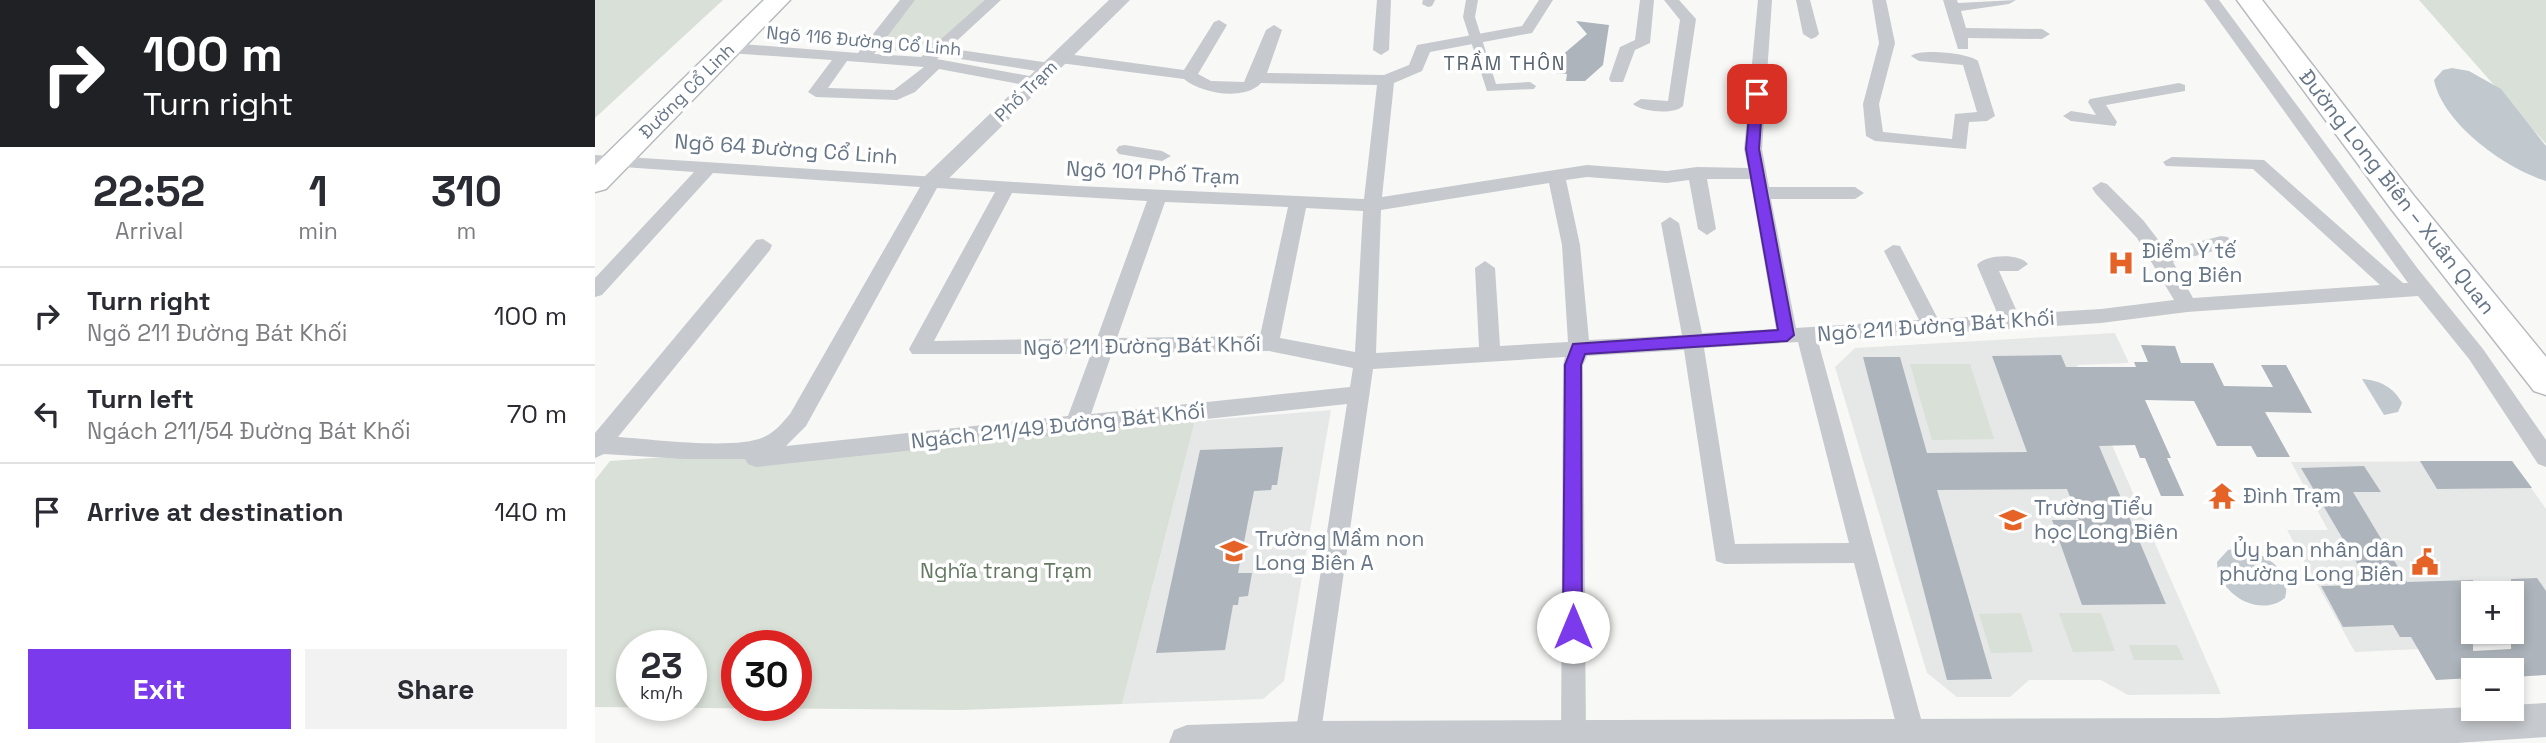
<!DOCTYPE html>
<html lang="en">
<head>
<meta charset="utf-8">
<style>
	:root { --surface:#fff; --page:#f2f2f3; --text:#2b2b33; --muted:#7c7c81; --line:#e1e1e2; --accent:#7c3aed }
	body { margin:0; font-family:"Space Grotesk",sans-serif; background:var(--page); color:var(--text); height:100vh; display:flex; flex-direction:column; font-size:26px; white-space:nowrap }
	* { box-sizing:border-box; margin:0 }
	p { font-size:23px; color:var(--muted) }
	.icon { flex:none; width:38px; height:38px; fill:none; stroke:currentColor; stroke-width:2; stroke-linecap:round; stroke-linejoin:round }
	.map { position:relative; flex:1; overflow:hidden }
	.drawer { display:flex; flex-direction:column; background:var(--surface); width:595px }
	.drawer>* { flex:none }
	.hud { background:#202124; color:#fff; overflow:hidden }
	.tools { position:absolute; left:1866px; top:581px; display:grid; gap:14px }
	.tools a { display:grid; place-items:center; width:63px; height:63px; border-radius:0px; background:var(--surface); box-shadow:0 4px 10px #0003; font-size:35px }
	.speed { position:absolute; left:21px; top:630px; display:flex; gap:14px; font-size:35px; font-weight:700; text-align:center }
	.speed>* { display:grid; place-content:center; width:91px; height:91px; border-radius:50%; background:var(--surface); box-shadow:0 4px 10px #0003; line-height:1 }
	.speed small { font-size:18px; font-weight:400 }
	.speed .limit { border:10px solid #d22; background:#fff; color:#111 }
	.pin { position:absolute; display:grid; place-items:center; width:60px; height:60px; color:#fff; margin:-30px; border-radius:14px; box-shadow:0 4px 10px #0006 }
	.me { position:absolute; width:77px; margin:-38px; rotate:0deg; stroke-linejoin:round; filter:drop-shadow(0 0 5px #0008) }
	.turn { display:flex; align-items:center; gap:24px; height:147px; padding:0 28px; font-size:32px }
	.turn .icon { width:91px; height:91px; stroke-width:2.5 }
	.turn b { display:block; font-size:49px; line-height:60px }
	.eta { display:flex; justify-content:space-evenly; align-items:center; height:119px; text-align:center }
	.eta b { font-size:42px; font-weight:600; line-height:49px }
	.button { display:flex; gap:14px; margin-top:auto; padding:14px 28px }
	.button a { flex:1; height:80px; border-radius:0px; background:var(--accent); color:#fff; font-size:28px; font-weight:600; line-height:80px; text-align:center }
	.button a+a { background:var(--page); color:var(--text) }
	ul { padding:0; list-style:none }
	li { display:flex; align-items:center; gap:21px; height:98px; padding:0 28px; border-top:2px solid var(--line) }
	li div { flex:1 }
	li b { display:block; font-size:26px }
	li em { font-style:normal }
	main { display:flex; flex:1; min-height:0 }
	.map>svg:first-child { display:block }
</style>
</head>
<body>
<main>
<section class="drawer">
<div class="hud">
<div class="turn"><svg class="icon" aria-label="right" viewBox="0 0 24 24"><path d="M7 20v-9h11M14 6l5 5-5 5"/></svg><div><b>100 m</b>Turn right</div></div>
</div>
<div class="eta">
<div><b>22:52</b><p>Arrival</p></div>
<div><b>1</b><p>min</p></div>
<div><b>310</b><p>m</p></div>
</div>
<ul>
<li><svg class="icon" aria-label="right" viewBox="0 0 24 24"><path d="M7 20v-9h11M14 6l5 5-5 5"/></svg><div><b>Turn right</b><p>Ngõ 211 Đường Bát Khối</p></div><em>100 m</em></li>
<li><svg class="icon" aria-label="left" viewBox="0 0 24 24"><path d="M17 20v-9H6M10 6l-5 5 5 5"/></svg><div><b>Turn left</b><p>Ngách 211/54 Đường Bát Khối</p></div><em>70 m</em></li>
<li><svg class="icon" aria-label="arrive" viewBox="0 0 24 24"><path d="M6 21V4h12l-3 4 3 4H6"/></svg><div><b>Arrive at destination</b></div><em>140 m</em></li>
</ul>
<div class="button"><a>Exit</a><a>Share</a></div>
</section>
<div class="map">
<svg width="1951" height="743" viewBox="0 0 1951 743">
	<rect width="100%" height="100%" fill="#f8f8f6"/>
	<path fill="#e6e7e7" fill-rule="evenodd" d="M1520 333 1534 363 1482 365 1626 694 1533 695 1506 680H1434L1415 697H1362L1332 673 1240 367 1260 348Z
		M736 410 689 681 668 699 527 704 600 421Z
		M1917 461 1951 509V643L1760 652 1692 530H1733L1696 462ZM1878 593H1916V632H1878Z"/>
	<path fill="#d9e0d7" fill-rule="evenodd" d="M0 0H128L0 118Z
		M318 0H393C356 33 336 65 281 46Z
		M1824 0H1951V144Z
		M1375 364 1399 439 1337 440 1315 364Z
		M600 421 527 704 366 710 0 707V480L15 461ZM37 646H96V705H37ZM142 646H201V705H142Z
		M1426 613 1438 652 1396 653 1384 614Z
		M1464 613H1506L1520 651 1478 652Z
		M1534 645H1582L1589 660H1539Z"/>
	<path fill="#c1c9cf" d="M1857 68 1874 71 1906 89 1951 146V181C1910 168 1848 124 1839 80L1848 70Z
		M1767 379C1784 380 1799 387 1807 403L1803 412 1789 415Z
		M1643 548C1668 552 1698 569 1690 598 1664 619 1622 593 1622 562L1633 550Z"/>
	<path fill="#adb4bb" d="M981 21 1014 25 1008 65 990 81H971L972 74 961 73 965 57 992 34Z
		M1546 345 1580 346 1586 363H1618L1629 386 1678 387 1666 365H1691L1717 413 1670 412 1695 457H1662L1656 446H1622L1599 401 1550 400 1576 458H1572L1589 496H1566L1550 458H1545L1540 445 1504 446 1571 604 1487 605 1457 520H1484L1472 489 1342 490 1397 679 1352 680 1268 357H1305L1332 453 1432 452 1397 356 1466 355 1471 367H1541L1539 362H1553Z
		M688 447 682 485H677L676 490 659 491 643 573H657L653 596 644 597 643 605H638L630 650 561 653 605 450Z
		M1825 461H1917L1937 488 1842 489Z
		M1769 466 1786 492H1758L1812 582 1878 580V651L1916 649V579L1942 578 1951 591V675L1918 677 1916 670H1878V678L1841 680 1816 637H1805L1798 625 1748 627 1726 586 1775 585 1706 468Z"/>
	<g fill="none" stroke-linecap="round" stroke-linejoin="round">
		<defs>
			<path id="primary" d="M169 0H195L11 189 0 192V165Z
				M1642 0H1667L1819 196 1951 357V395L1939 391 1797 210Z"/>
		</defs>
		<use href="#primary" stroke="#b7bbbf" stroke-width="3"/>
		<path fill="#c6c9cd" fill-rule="evenodd" d="M828 0H840L837 6 833 7 827 4Z
			M871 0H883L880 17 901 84 935 82 941 86 939 89 892 91 868 17Z"/>
		<path fill="#c6c9cd" fill-rule="evenodd" d="M305 0H320L279 54 326 57 390 0H406L342 59 440 77 448 82 440 87 344 69 320 92 302 100 221 97 213 92 237 60 134 53 126 48 134 43 263 53ZM252 61 329 67 299 90 233 88Z
			M782 0H796L794 50 786 55 778 50Z
			M944 0H958L937 33 835 52 827 71 799 83 787 197 992 165 1072 171 1102 167 1153 168 1149 149 1163 0H1177L1167 149 1174 187H1260L1269 193 1260 199H1176L1201 328 1324 320 1289 251 1298 245 1305 246 1343 319 1403 315 1382 265C1390 254 1425 253 1433 264L1423 271H1404L1423 314 1506 309 1579 300 1542 238 1501 194 1497 188 1506 182 1512 184 1548 220 1571 250 1626 236 1633 237 1635 242 1633 247 1578 262 1598 298 1785 285 1658 169 1571 166 1568 162 1577 157 1669 160 1808 283H1813L1609 0H1624L1823 269 1888 349 1951 440V467L1943 464 1874 359 1823 296 1592 312 1506 323 1223 341 1331 737 1328 743H1306L1259 563 1130 564 1121 561 1089 350 992 356 988 365 991 738 988 743H966L968 365 970 357 778 369 725 739 723 743H699L752 404 161 467 153 464 150 459H90L9 454 0 458V433L161 240 168 239 177 245 175 250 23 437C57 439 143 451 171 436 181 431 188 422 195 414L325 187 118 173 7 295 0 297V278L99 172 0 165V155L482 186 769 199 782 85 666 83C650 101 607 94 589 79L465 63 457 58 465 53 589 70 619 22 624 20 632 25 603 74 616 81 649 82 671 30 679 25 687 30 672 73 789 75 814 65 822 45 927 26ZM992 177 1072 183 1094 180 1103 229 1112 235 1121 229 1112 179H1155L1181 329 1107 333 1084 223 1075 217 1066 223 1087 335 994 340 985 245 971 180ZM954 183 967 245 973 342 905 346 900 268 890 261 880 268 884 347 781 353 786 210ZM342 188 400 192 314 349 317 354H496L473 416 191 446 211 426ZM417 193 552 201 502 338 339 341ZM570 202 693 207 665 336 522 338ZM711 208 768 211 760 352 685 338ZM1203 342 1254 543 1140 544 1109 348ZM674 351 758 368 755 387 496 414 517 353Z
			M1045 0H1059L1055 43 1040 50 1028 82H1016L1014 79 1025 47 1040 40Z
			M1069 0H1084L1101 19 1088 106C1079 115 1047 112 1038 104L1046 99 1073 101 1085 20Z
			M1201 0H1215L1224 34 1221 37 1216 39 1208 34Z
			M1277 0H1291L1300 43 1284 104 1288 132 1357 139 1360 114 1382 112 1368 65 1324 61 1316 56C1324 48 1375 53 1383 61L1400 116 1392 121 1374 122 1371 149 1280 141 1271 136 1268 104 1284 43Z
			M1348 0H1362L1363 3 1421 0 1414 4 1366 11 1371 28 1447 29 1455 34 1447 39 1373 38V49H1363Z
			M365 50 455 63 463 68 455 73 359 58 357 55Z
			M1584 83 1590 85V91L1511 105 1522 122 1520 126 1476 121 1468 116 1476 111 1501 115 1493 102 1495 99Z
			M530 145 567 151 576 156 567 161 524 154 521 150 524 146Z"/>
		<path fill="#c6c9cd" fill-rule="evenodd" d="M514 0H535L345 187H329L325 182 329 177Z
			M1951 703V737L1862 743H574L579 730 592 725 711 721 1623 718 1878 707 1916 709V705Z"/>
		<use href="#primary" fill="#fff" fill-rule="evenodd"/>
	</g>
	<path fill="#7c3aed" stroke="#51269a" stroke-width="2" d="M1162 90 1168 94 1164 149 1199 335 1192 341 990 354 986 365 987 627 985 633 978 636 971 633 968 627 970 365 978 344 1183 330 1151 149 1156 94Z"/>
	<defs>
		<symbol id="hospital-bare" viewBox="-9 -9 18 18"><path d="M-5-5h3v3.5h4V-5h3V5h-3V1.5h-4V5h-3Z" fill="#e66328" stroke="#fff" stroke-width="2.5" paint-order="stroke"/></symbol>
		<symbol id="temple-bare" viewBox="-9 -9 18 18"><path d="M0-6L5-2H3V0L6.5 2.5H4V6H1.5V3h-3V6H-4V2.5H-6.5L-3 0V-2H-5Z" fill="#e66328" stroke="#fff" stroke-width="2.5" paint-order="stroke"/></symbol>
		<symbol id="school-bare" viewBox="-9 -9 18 18"><path d="M0-5L7-2L0 1L-7-2ZM-4 1L0 2.5L4 1V4Q0 6-4 4Z" fill="#e66328" stroke="#fff" stroke-width="2.5" paint-order="stroke"/></symbol>
		<symbol id="civic-bare" viewBox="-9 -9 18 18"><path d="M-.6-6.5H3V-4.5H.6V-3L4-1V1h2V6H-6V1h2V-1L-.6-3ZM-1.2 2.5V6h2.4V2.5Z" fill="#e66328" stroke="#fff" stroke-width="2.5" paint-order="stroke"/></symbol>
	</defs>
	<g fill-rule="evenodd">
		<use href="#hospital-bare" x="1507" y="244" width="38" height="38"/>
		<use href="#temple-bare" x="1608" y="477" width="38" height="38"/>
		<use href="#school-bare" x="1399" y="501" width="38" height="38"/>
		<use href="#school-bare" x="620" y="532" width="38" height="38"/>
		<use href="#civic-bare" x="1811" y="543" width="38" height="38"/>
	</g>
	<g text-anchor="middle" stroke-width="7" stroke-linejoin="round" paint-order="stroke">
		<g font-size="18" fill="#677687" stroke="#fff">
			<text transform="translate(269 41) rotate(5)" y="6">Ngõ 116 Đường Cổ Linh</text>
			<text transform="translate(92 91) rotate(-45)" y="6">Đường Cổ Linh</text>
			<text transform="translate(431 91) rotate(-44)" y="6">Phố Trạm</text>
		</g>
		<g font-size="19" letter-spacing="2" fill="#55606c" stroke="#fff">
			<text x="910" y="70">TRẦM THÔN</text>
		</g>
		<g font-size="21" fill="#677687" stroke="#fff">
			<text transform="translate(191 149) rotate(4)" y="7">Ngõ 64 Đường Cổ Linh</text>
			<text transform="translate(558 173) rotate(3)" y="7">Ngõ 101 Phố Trạm</text>
			<text transform="translate(1802 192) rotate(52)" y="7">Đường Long Biên – Xuân Quan</text>
			<text transform="translate(1341 326) rotate(-4)" y="7">Ngõ 211 Đường Bát Khối</text>
			<text transform="translate(547 346) rotate(-1)" y="7">Ngõ 211 Đường Bát Khối</text>
			<text transform="translate(463 426) rotate(-6)" y="7">Ngách 211/49 Đường Bát Khối</text>
		</g>
		<g font-size="21" fill="#677687" stroke="#fff" text-anchor="start">
			<text x="1547" y="258">Điểm Y tế<tspan x="1547" dy="24">Long Biên</tspan></text>
			<text x="1648" y="503">Đình Trạm</text>
			<text x="1439" y="515">Trường Tiểu<tspan x="1439" dy="24">học Long Biên</tspan></text>
			<text x="660" y="546">Trường Mầm non<tspan x="660" dy="24">Long Biên A</tspan></text>
			<text x="1809" y="557" text-anchor="end">Ủy ban nhân dân<tspan x="1809" dy="24">phường Long Biên</tspan></text>
		</g>
		<g font-size="21" fill="#657962" stroke="#fff">
			<text x="411" y="578">Nghĩa trang Trạm</text>
		</g>
	</g>
</svg>
<div class="tools">
<a>+</a>
<a>−</a>
</div>
<div class="speed"><div>23<small>km/h</small></div><div class="limit">30</div></div>
<div class="pin" style="left:1162px;top:94px;background:#d93025"><svg class="icon" aria-label="arrive" viewBox="0 0 24 24"><path d="M6 21V4h12l-3 4 3 4H6"/></svg></div>
<svg class="me" style="left:978px;top:627px" viewBox="-20 -20 40 40"><circle r="19" fill="#fff"/><path d="M0-13L10 11 0 6-10 11z" fill="#7c3aed"/></svg>
</div>
</main>
</body>
</html>
